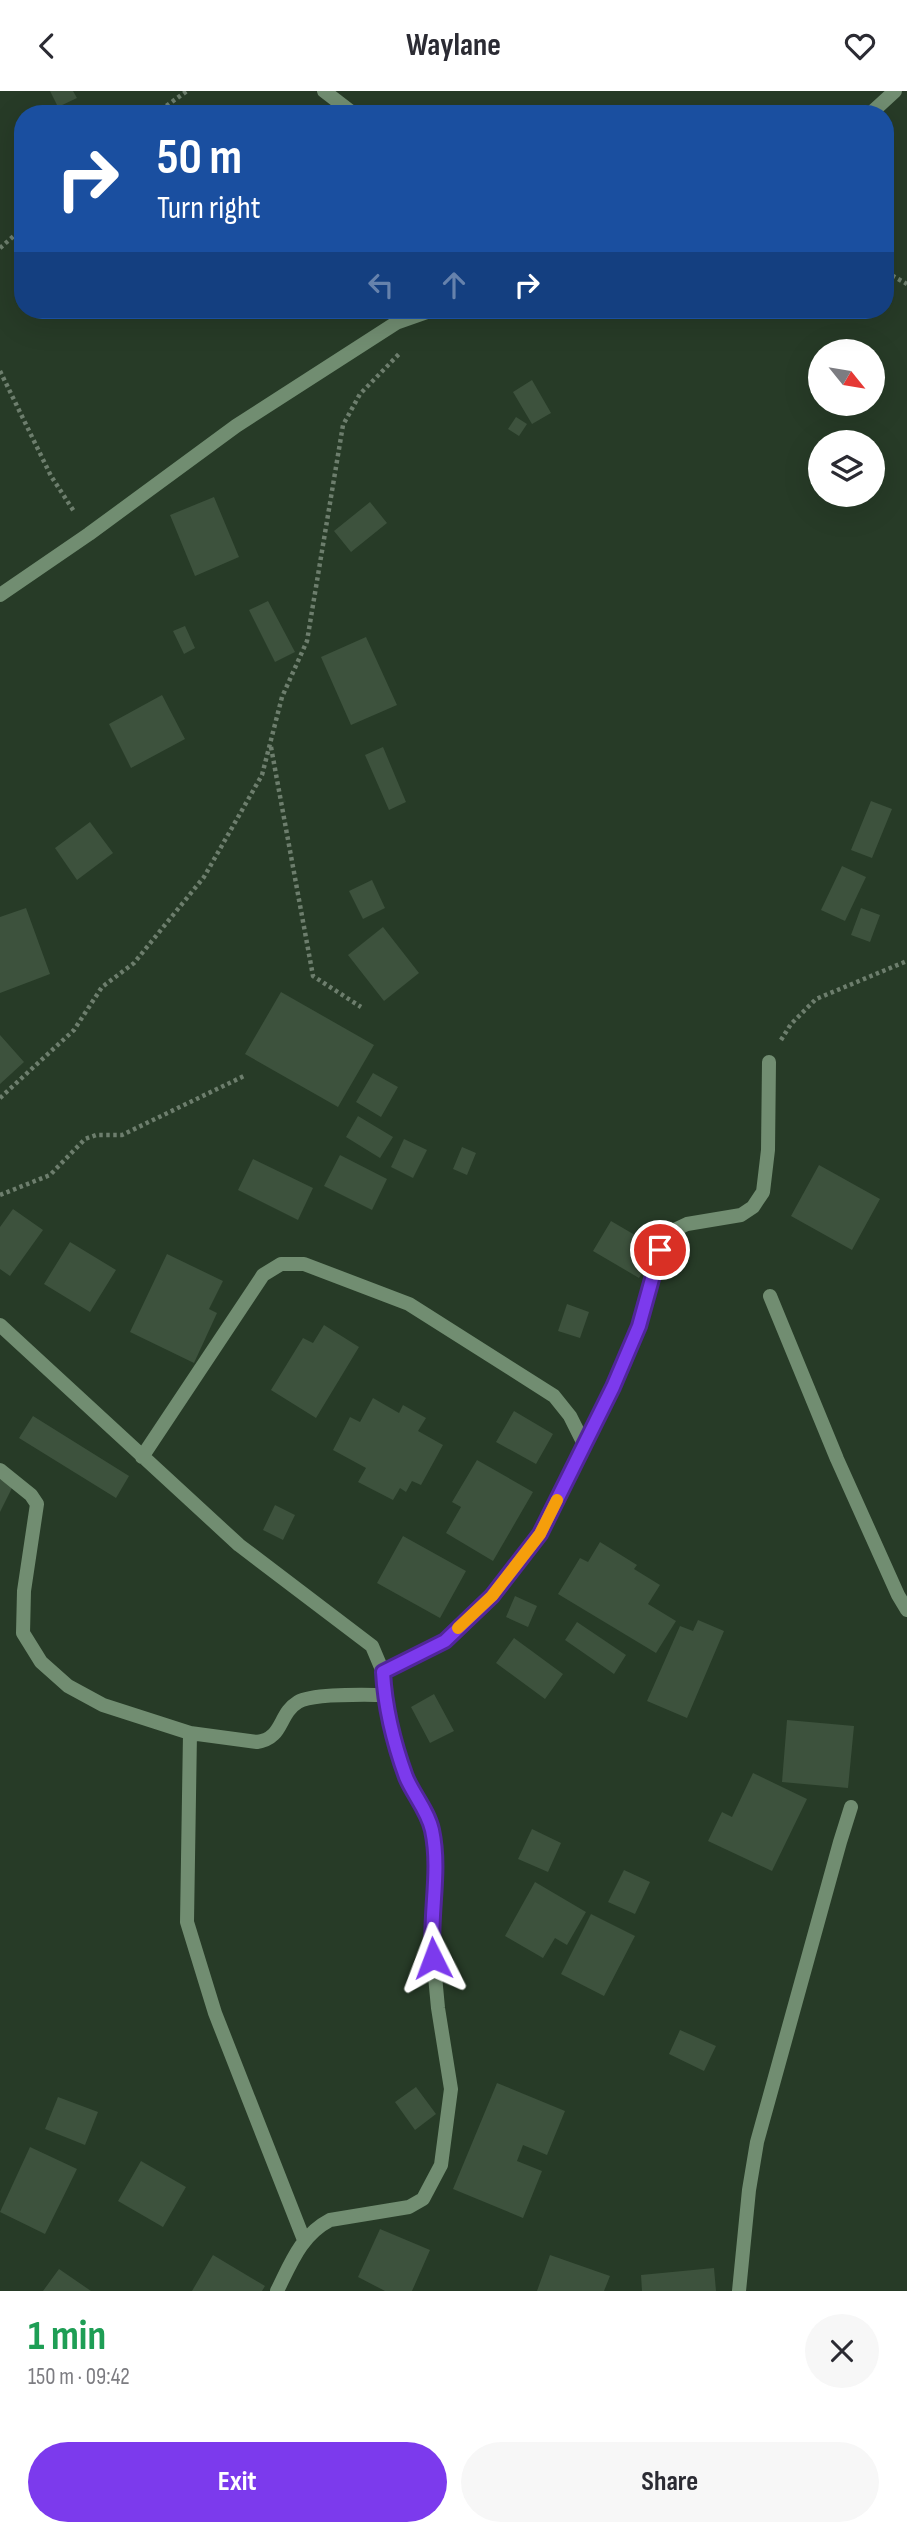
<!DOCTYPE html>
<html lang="en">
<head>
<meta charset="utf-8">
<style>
	:root { --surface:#fff; --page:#f7f7f7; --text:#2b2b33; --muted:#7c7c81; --accent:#7c3aed }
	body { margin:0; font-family:"Sofia Sans Condensed",sans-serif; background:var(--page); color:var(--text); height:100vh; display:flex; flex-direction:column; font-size:26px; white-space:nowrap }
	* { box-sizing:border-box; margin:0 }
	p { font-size:23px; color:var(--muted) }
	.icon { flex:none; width:38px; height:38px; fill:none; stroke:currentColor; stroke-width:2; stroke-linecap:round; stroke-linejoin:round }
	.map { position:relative; height:2200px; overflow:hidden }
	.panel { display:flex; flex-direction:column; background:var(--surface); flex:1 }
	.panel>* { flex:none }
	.guide { position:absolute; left:14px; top:14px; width:880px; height:214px; border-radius:28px; box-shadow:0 7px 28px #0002; background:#1a4fa0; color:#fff; overflow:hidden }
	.needle { width:46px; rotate:120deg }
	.tools { position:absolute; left:808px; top:248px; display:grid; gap:14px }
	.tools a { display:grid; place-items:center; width:77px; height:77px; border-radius:50%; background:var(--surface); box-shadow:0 7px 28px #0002; font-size:35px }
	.pin { position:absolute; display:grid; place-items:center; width:60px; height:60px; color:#fff; margin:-30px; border:4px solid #fff; border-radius:50%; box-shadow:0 2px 7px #0007 }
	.me { position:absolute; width:77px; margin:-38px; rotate:357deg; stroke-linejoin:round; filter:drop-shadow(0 0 5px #0008) }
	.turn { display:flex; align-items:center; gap:24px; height:147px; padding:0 28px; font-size:32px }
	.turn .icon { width:91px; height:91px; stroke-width:2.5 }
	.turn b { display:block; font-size:49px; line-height:60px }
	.lanes { display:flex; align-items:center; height:66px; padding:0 28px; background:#0003; justify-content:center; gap:35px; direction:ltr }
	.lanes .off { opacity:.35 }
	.round { display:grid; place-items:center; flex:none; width:74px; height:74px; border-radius:37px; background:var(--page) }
	.summary { display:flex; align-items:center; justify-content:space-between; height:119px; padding:0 28px }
	h1 { font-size:42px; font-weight:700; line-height:52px; color:#1e9e55 }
	.button { display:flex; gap:14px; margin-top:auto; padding:14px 28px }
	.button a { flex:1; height:80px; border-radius:42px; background:var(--accent); color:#fff; font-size:28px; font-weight:700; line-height:80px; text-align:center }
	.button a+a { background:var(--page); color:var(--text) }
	header { display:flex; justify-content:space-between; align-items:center; height:91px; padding:0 28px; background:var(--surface); font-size:32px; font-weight:700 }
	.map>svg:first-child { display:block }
</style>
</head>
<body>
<header><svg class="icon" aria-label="back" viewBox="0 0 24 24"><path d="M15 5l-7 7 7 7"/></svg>Waylane<svg class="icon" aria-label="heart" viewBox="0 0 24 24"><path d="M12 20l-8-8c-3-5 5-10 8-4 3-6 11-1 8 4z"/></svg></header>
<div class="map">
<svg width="907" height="2200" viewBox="0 0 907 2200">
	<rect width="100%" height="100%" fill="#273b27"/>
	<path fill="#3d523d" d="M50 0H73L77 7 58 16Z
		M532 289 551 322 532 333 513 301Z
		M516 326 527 333 519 345 508 338Z
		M214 406 239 466 195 485 170 424Z
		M370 411 387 432 351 461 334 440Z
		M268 510 295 561 275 571 249 519Z
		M185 535 195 557 184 563 173 540Z
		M366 546 397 614 351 634 321 566Z
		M162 604 185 648 131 677 109 633Z
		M383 656 406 711 389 719 365 664Z
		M871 710 892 718 872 767 851 759Z
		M90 731 113 762 77 789 55 757Z
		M842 775 866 786 845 830 821 819Z
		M372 789 385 817 363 828 349 800Z
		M26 817 50 883 0 902V826Z
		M861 817 880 824 870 851 851 844Z
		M383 836 419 882 384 910 348 864Z
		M281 901 374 954 338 1016 245 963Z
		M0 944 24 971 0 993Z
		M373 982 398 996 381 1026 356 1011Z
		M358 1025 393 1046 380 1067 346 1046Z
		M404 1048 427 1059 413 1087 391 1076Z
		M462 1056 476 1062 467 1084 453 1078Z
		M340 1064 387 1088 372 1119 324 1095Z
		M253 1068 313 1097 298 1129 238 1099Z
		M819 1074 880 1108 852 1159 791 1125Z
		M13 1118 43 1139 10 1185 0 1178V1136Z
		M611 1130 657 1157 639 1187 593 1160Z
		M70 1151 116 1179 90 1221 44 1193Z
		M167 1163 223 1190 209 1218 217 1222 194 1272 130 1241Z
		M567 1213 589 1221 580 1247 558 1240Z
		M324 1234 359 1256 316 1327 271 1299 303 1247 313 1252Z
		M373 1307 399 1322 403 1314 426 1327 418 1340 443 1354 421 1394 412 1390 406 1401 400 1397 393 1409 358 1391 366 1377 333 1359 350 1326 360 1331Z
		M514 1320 553 1343 536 1373 496 1351Z
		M33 1325 129 1385 116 1407 19 1347Z
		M477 1369 533 1401 493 1470 446 1442 461 1416 452 1411Z
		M0 1388 13 1395 0 1421Z
		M275 1414 295 1424 283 1449 263 1439Z
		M403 1445 466 1480 440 1527 377 1492Z
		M600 1451 637 1474 634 1478 660 1494 648 1513 676 1530 656 1562 558 1503 580 1467 588 1471Z
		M515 1505 537 1515 528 1536 506 1526Z
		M698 1529 724 1540 687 1627 647 1610 680 1535 693 1540Z
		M577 1531 626 1564 614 1583 565 1549Z
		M514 1547 563 1583 545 1608 496 1572Z
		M434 1603 454 1640 430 1652 411 1616Z
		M787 1629 854 1635 848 1697 782 1691Z
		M753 1682 807 1708 772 1780 708 1750 722 1721 732 1726Z
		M532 1738 561 1752 548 1781 518 1768Z
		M624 1779 650 1791 635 1823 608 1811Z
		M535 1791 586 1821 567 1854 555 1847 543 1867 505 1845Z
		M591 1823 635 1845 604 1905 561 1883Z
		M680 1939 716 1955 704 1980 669 1963Z
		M497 1992 565 2020 547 2064 523 2054 517 2070 542 2080 523 2127 453 2098Z
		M416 1996 436 2023 415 2039 395 2011Z
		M58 2006 98 2021 85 2054 45 2038Z
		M30 2056 77 2078 45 2143 0 2121Z
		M141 2070 186 2096 163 2136 118 2110Z
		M380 2138 430 2159 412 2200H385L358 2186Z
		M213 2164 265 2195 262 2200H192Z
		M550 2164 610 2185 604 2200H537Z
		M714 2177 716 2200H642L641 2184Z
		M59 2178 91 2200H43Z"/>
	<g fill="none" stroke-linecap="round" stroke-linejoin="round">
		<path stroke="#6d7e6d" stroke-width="4.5" stroke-dasharray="3.5 3.5" stroke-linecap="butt" d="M155 23 187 0
			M0 157 23 137
			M886 181 907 193
			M0 280 51 385 75 422
			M271 656 313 885 361 916
			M781 949 791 933 816 908 907 870
			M0 1007 74 939 102 896 134 872 204 786 262 684 282 606 307 550 343 334 360 303 400 262
			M0 1104 50 1084 85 1048 96 1044H122L244 985"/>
		<path stroke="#718d71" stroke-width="14" d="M324 0 354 23
			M870 23 895 0
			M0 504 89 443 236 335 396 232 433 219
			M770 1205 837 1368 898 1504 907 1519
			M0 1234 239 1454 372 1555 383 1581 385 1604 393 1643 407 1687 432 1736 436 1770 431 1842 438 1917 451 1998 441 2074 423 2108 409 2116 330 2129C301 2144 291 2172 277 2200
			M142 1366 263 1184 281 1173H304L409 1213 554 1305 570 1325 584 1353
			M0 1379 31 1404 37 1413 24 1500 23 1542 41 1571 68 1595 103 1614 190 1642 257 1651C284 1647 278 1623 298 1611 313 1602 365 1604 385 1604
			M383 1581 445 1550 492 1505 540 1443 613 1296 639 1235 660 1159 670 1141 687 1133 741 1124 753 1116 763 1101 768 1059 769 971
			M190 1642 187 1831 215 1922 304 2149
			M739 2200 749 2099 757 2051 840 1751 851 1716"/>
	</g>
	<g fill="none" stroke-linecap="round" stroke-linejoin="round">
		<defs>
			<path id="route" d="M433 1867C429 1824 441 1781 432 1739 428 1720 413 1703 406 1686 394 1653 385 1617 383 1581L445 1550 492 1505 540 1443 613 1296 639 1235 660 1159"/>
		</defs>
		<use href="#route" stroke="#51269a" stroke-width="18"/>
		<use href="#route" stroke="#7c3aed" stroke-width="12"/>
		<path stroke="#f59e0b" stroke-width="12" d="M458 1537 492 1505 540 1443 557 1409"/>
	</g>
</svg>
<div class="tools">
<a><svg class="needle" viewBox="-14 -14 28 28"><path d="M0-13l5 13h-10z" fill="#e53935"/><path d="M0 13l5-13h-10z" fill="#7c7c81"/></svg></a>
<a><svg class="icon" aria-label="layers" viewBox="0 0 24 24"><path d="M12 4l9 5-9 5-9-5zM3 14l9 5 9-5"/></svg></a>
</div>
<div class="pin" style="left:660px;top:1159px;background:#d93025"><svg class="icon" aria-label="arrive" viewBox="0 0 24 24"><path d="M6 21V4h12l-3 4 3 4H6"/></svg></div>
<svg class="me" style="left:433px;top:1867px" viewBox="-20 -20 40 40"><path d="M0-17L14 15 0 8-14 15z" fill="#7c3aed" stroke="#fff" stroke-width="4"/></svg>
<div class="guide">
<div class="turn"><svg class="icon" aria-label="right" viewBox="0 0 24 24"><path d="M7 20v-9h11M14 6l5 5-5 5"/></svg><div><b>50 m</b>Turn right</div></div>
<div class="lanes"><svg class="icon off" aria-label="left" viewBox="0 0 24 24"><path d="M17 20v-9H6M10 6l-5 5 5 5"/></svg><svg class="icon off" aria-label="ahead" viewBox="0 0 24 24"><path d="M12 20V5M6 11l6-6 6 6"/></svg><svg class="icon" aria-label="right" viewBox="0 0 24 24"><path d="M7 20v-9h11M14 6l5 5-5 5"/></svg></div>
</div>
</div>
<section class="panel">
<div class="summary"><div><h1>1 min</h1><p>150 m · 09:42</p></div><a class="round"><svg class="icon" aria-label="close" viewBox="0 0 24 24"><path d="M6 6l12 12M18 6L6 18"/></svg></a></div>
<div class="button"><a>Exit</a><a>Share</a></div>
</section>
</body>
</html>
